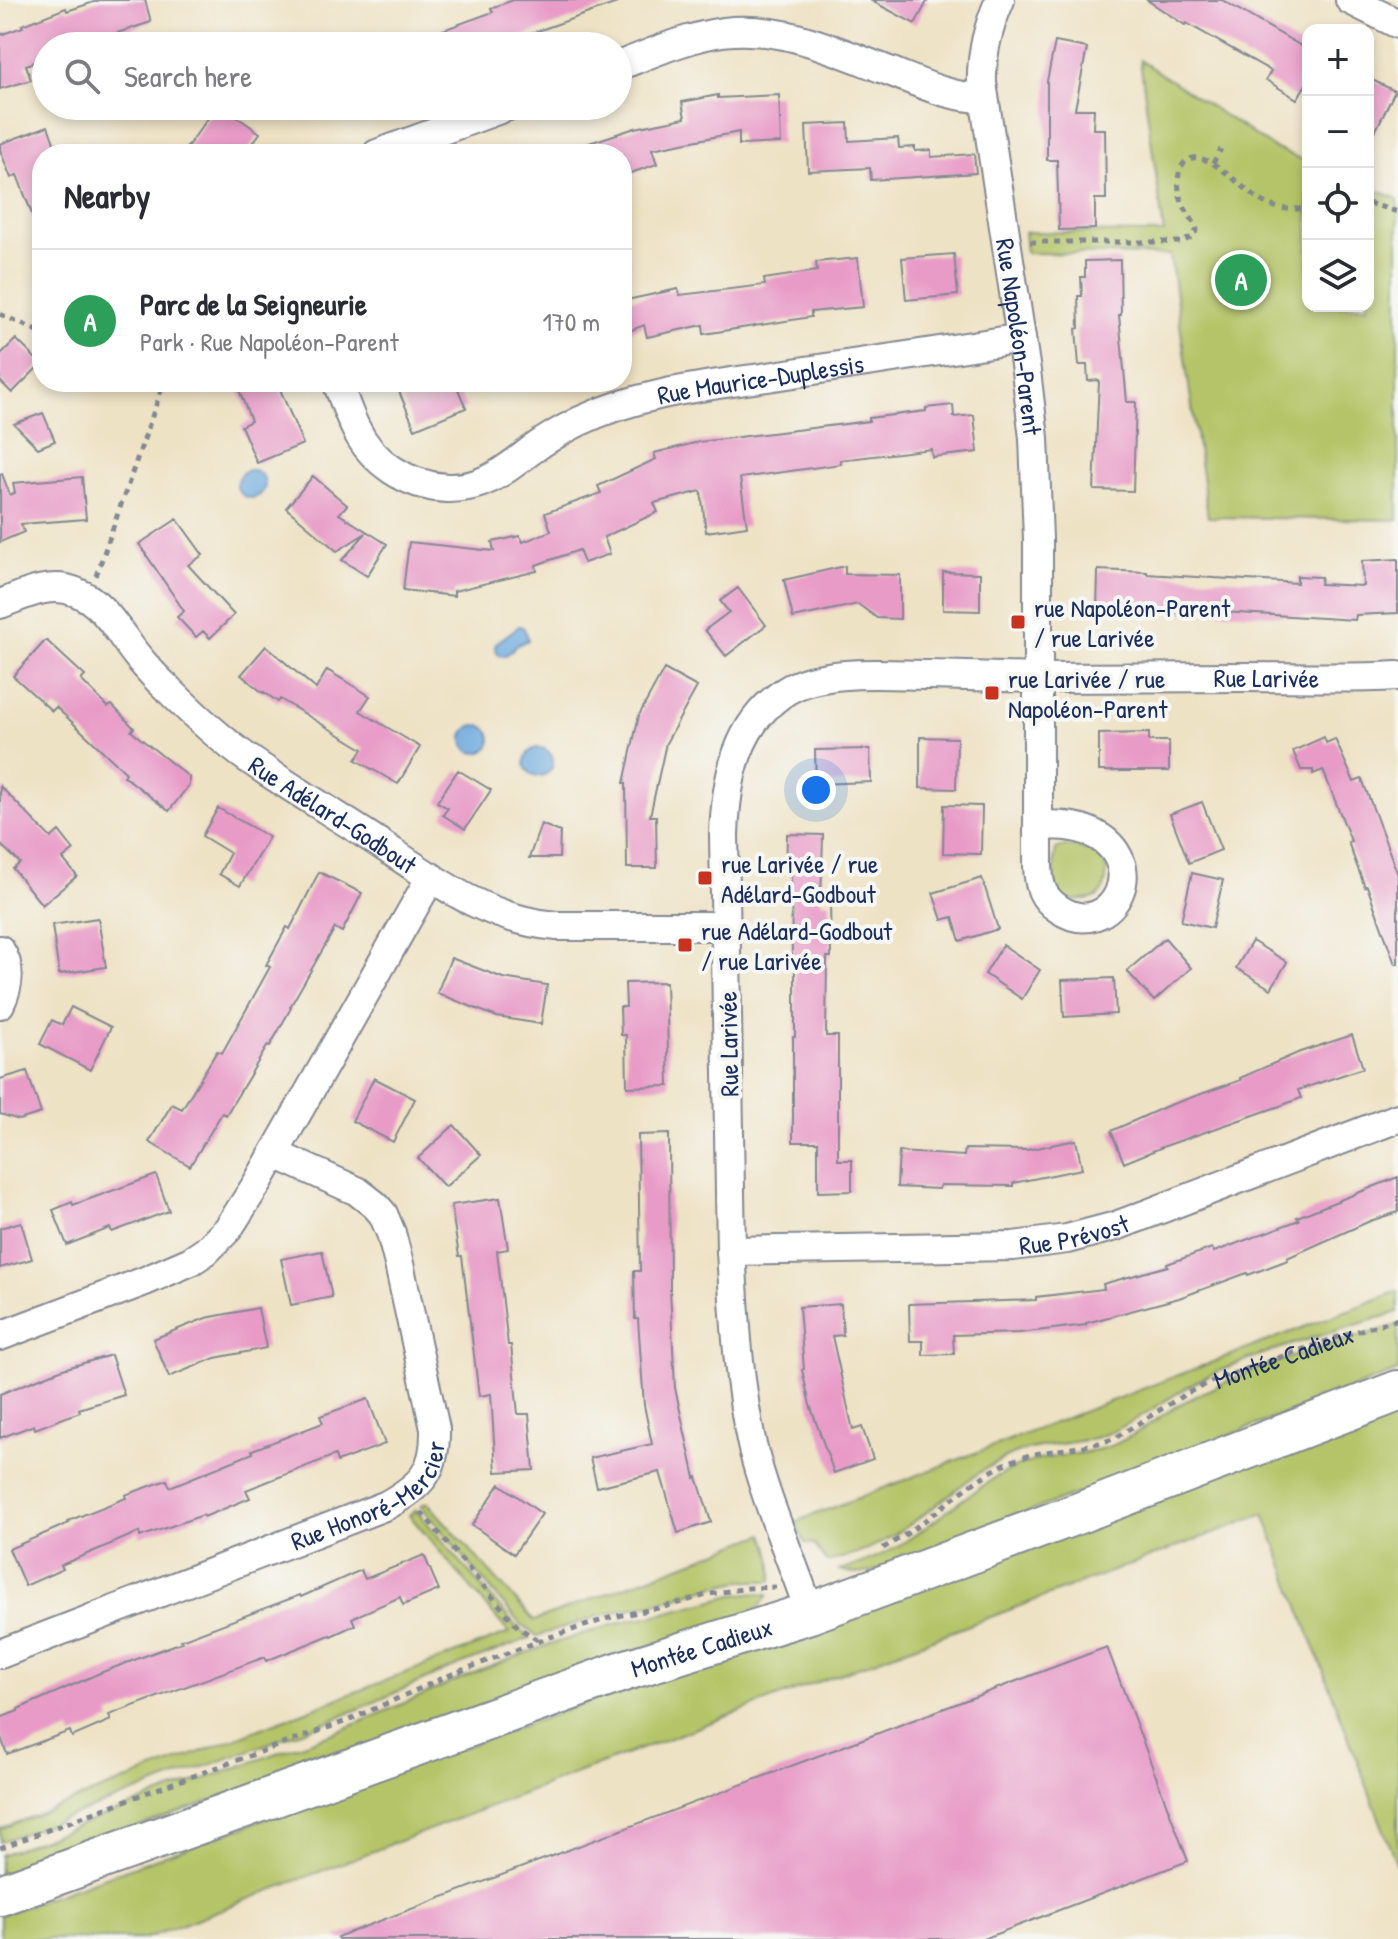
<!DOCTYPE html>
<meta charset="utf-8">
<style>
body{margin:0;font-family:"Patrick Hand",sans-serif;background:#f7f7f7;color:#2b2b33}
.controls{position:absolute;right:24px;top:24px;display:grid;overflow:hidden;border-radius:16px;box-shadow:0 4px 12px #0003}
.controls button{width:72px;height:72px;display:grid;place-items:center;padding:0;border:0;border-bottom:2px solid #e1e1e2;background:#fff;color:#2b2b33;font:40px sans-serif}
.you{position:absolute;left:816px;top:790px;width:28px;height:28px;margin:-20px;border:6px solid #fff;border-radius:50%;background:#1a73e8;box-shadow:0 0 0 12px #1a73e833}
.badge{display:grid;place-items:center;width:52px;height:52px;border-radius:50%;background:#2563eb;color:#fff;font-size:26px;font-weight:700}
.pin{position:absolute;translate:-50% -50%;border:4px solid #fff;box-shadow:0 2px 8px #0006}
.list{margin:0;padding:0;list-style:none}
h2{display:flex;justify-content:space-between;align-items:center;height:104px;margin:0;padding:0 32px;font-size:34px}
h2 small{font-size:26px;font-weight:400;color:#7c7c81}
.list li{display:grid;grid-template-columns:52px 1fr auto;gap:24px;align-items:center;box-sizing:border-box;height:144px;padding:0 32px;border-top:2px solid #e1e1e2}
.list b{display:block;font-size:30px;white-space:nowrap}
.list p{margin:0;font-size:26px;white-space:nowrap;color:#7c7c81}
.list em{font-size:26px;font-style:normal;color:#7c7c81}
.icon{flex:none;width:44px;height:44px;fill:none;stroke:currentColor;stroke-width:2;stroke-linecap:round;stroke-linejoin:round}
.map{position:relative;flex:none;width:1398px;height:1939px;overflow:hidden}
.search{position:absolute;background:#fff;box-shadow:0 4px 12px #0003;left:32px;top:32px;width:600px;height:88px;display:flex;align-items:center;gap:20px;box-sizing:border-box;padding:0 28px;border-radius:44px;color:#7c7c81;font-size:30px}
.panel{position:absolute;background:#fff;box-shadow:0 4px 12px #0003;left:32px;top:144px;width:600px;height:248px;border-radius:32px}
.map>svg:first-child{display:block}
.green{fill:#b5c467;stroke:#687a62;stroke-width:2}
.water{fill:#6ba8dd;stroke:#436c9e;stroke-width:2}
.building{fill:#e89bc7}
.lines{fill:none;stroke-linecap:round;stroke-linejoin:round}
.street-casing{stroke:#848891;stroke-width:32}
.secondary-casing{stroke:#848891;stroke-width:44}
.path{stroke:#848891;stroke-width:5;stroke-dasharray:6 6;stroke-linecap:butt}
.street{stroke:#fff;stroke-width:28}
.secondary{stroke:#fff;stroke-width:40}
.poi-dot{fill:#c8321e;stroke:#f6f6f2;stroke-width:3}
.labels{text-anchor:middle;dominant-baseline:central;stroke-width:8;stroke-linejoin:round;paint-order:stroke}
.street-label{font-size:26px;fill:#1b2f5e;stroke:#f6f6f2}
.poi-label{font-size:26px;fill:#1b2f5e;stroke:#f6f6f2;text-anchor:start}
</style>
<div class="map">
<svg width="1398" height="1939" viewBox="0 0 1398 1939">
<rect width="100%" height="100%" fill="#f6f6f2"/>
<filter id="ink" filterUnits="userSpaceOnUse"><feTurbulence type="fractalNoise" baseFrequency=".0125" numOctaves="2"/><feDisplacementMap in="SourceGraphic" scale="16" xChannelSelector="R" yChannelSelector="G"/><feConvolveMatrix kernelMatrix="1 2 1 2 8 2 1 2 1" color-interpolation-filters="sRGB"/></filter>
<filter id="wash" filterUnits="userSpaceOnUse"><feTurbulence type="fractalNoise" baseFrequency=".006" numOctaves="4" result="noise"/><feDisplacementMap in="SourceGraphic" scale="32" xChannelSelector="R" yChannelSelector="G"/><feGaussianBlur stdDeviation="1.8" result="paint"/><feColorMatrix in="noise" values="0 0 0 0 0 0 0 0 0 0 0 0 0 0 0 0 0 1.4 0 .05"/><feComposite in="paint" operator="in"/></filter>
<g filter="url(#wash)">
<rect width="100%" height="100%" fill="#eee2c4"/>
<!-- green -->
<path class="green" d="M1140,60L1274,148L1308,162V306H1368V187L1398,199V520L1208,517L1170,255L1026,253L1024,232L1164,233Z
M1064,846C1083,847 1110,852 1106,878C1106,883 1103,892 1099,895C1095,899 1086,900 1081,900C1076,901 1068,900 1063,897C1053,889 1053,861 1056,849Z
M1398,1291V1312C1335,1332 1269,1348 1208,1376C1173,1392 1144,1419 1109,1433C1075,1447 1038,1441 1003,1459C963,1479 932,1512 894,1535C874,1548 850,1556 827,1562L814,1544L805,1543L795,1522Z
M1398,1325V1371L871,1572L856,1574L840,1570C861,1564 882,1556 901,1544C940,1520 971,1488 1012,1469C1044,1453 1080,1458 1113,1445C1136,1436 1154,1420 1175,1407C1189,1399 1204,1392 1219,1385C1275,1359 1338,1343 1398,1325Z
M1398,1409V1868L1264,1514L590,1768L144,1939H0V1915Z
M427,1502L534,1621L764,1534C771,1552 773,1562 772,1581H740L707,1588L664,1601L606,1614L537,1636L521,1625L421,1506Z
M416,1510L517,1628L530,1638L447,1670L340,1717L0,1842V1829L509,1633L409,1515Z
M750,1593L768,1595L760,1606L754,1610L0,1875V1855L157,1796L342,1730L474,1673L542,1647L625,1621L657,1615L733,1595Z"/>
<!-- water -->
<path class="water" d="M237 484a14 14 0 1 1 28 0a14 14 0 1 1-28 0Z
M519,626L523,627L528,637V640L515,646L512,651L504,656L499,655L495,648L496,643Z
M463 739a14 14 0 1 1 28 0a14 14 0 1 1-28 0Z
M525 762a14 14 0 1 1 28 0a14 14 0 1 1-28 0Z"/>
<g id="blocks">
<!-- building -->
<path class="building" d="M100,0H145L151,22L77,46H46V58L26,65L31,80L0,89V35L23,27L22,25L66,8L67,11Z
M513,0H617V3L495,46H407V43L493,12L491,8Z
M870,0H928L915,24Z
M1147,0H1222L1308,50V81L1297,99L1266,80L1271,71L1186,23L1185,25Z
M1055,42L1087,48L1075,109H1094L1093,129H1105L1106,199H1095V229L1059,230L1057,160H1047V81Z
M1368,78L1395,91L1368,146Z
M718,95V98L779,95L781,143L739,145V132L652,149L657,164L622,176V154H569L568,150L635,128L685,118L682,102Z
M217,106H221L260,133L245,154H182Z
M848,123L849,141L898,138L899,148L915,147V151L931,150V157L974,154L976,173L871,180L870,168L808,171L806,125Z
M48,126L58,154H42V235H40L17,175L11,178L0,150V144Z
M954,254L958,295L906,300L902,258Z
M858,258L863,307L811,312V317L704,334L703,325L647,337L644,325L622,334V301L678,289L680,295L765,285L764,279L817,271L816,262Z
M1120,260L1121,315H1119L1127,402H1136L1133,491L1094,490L1099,380L1088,381L1087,365H1079L1076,329L1079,328L1078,296H1082L1081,277H1085V261Z
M16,339L41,364L12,393L0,381V355Z
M236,382H277L303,444L257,463L241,426L251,421Z
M395,382H455L466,408L415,429Z
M953,405L954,417L974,415L978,452L932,457L931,449L840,460L841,464L740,478L747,526L706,532L701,491L654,503L658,512L604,537L610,554L584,563L579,550L536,565L537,571L454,591V596L403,590L409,542L494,551L492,542L520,536L523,542L551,531L545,513L601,493L598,486L656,459L654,453L699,442L869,421V418L926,411V408Z
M43,413L55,441L38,448L14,424Z
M0,474H2L10,495L15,493L13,483L82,477L86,519L21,524L24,532L0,542Z
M313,476L347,505L339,514L387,544L367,576L342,560L366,533L337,551L286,508Z
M177,519L203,555L188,565L234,615L210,638L203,631L196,637L177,617L184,611L139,544Z
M1398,559V613L1356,615L1355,620L1205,611V614L1146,610V612L1097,611L1098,570L1147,572V574L1297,583V576L1321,577L1320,584L1363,586L1362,561Z
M845,566V574L900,575V619L877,618L858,604L793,618L784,580Z
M943,572L980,573V611L943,610Z
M738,588L766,625L726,656L705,630L729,612L720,601Z
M46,640L85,676L81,680L108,707L112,705L134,728L131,731L189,777V785L169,811L124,776L126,773L56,707L52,711L13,676Z
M266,646L316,689L327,670L370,696L360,711L420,747L398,784L356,760L363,749L280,699L278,702L264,692L263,693L241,675Z
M664,669L697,687L666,743L650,816H656L657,868H627L626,783H624L639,715Z
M1149,733V741H1169V771H1099V734Z
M920,737L957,738L956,789L920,788Z
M1324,737L1326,743L1335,739L1354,782L1362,779L1398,875V964H1395L1367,886L1365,887L1348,842L1351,841L1323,770L1313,774V770H1301L1293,751Z
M870,749L871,782L816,784L815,750Z
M458,770L491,790L465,829L443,815L448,808L437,802Z
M0,786L51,838L59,831L74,850L63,859L77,876L42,905L13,869L20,863L0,844Z
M1202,802L1221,850L1189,863L1170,814Z
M944,805L982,806L981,854L943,853Z
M218,808L269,837L240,886L219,874L230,853L202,836Z
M541,824L560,832L559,858H529Z
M787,834L823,835L821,902H830L831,957H827L826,1036H838V1160H852V1191L818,1192V1142H793V1037H795V958H792L791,874H786Z
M319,872L362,893L342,932L335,928L290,1007L291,1008L270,1046L268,1045L226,1115L222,1113L190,1166L149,1142L172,1104L182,1109L217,1051L222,1053L270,967L266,965L287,927L290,929Z
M1192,873L1223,880L1212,928L1181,921Z
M982,878L998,929L960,941L953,917L942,920L933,893Z
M98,918L106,967L59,974L52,925Z
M1165,938L1191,968L1154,1001L1127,971Z
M1252,941L1287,962L1271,989L1236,968Z
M1003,945L1040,970L1022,999L985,974Z
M451,958L503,978L547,985L541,1024L497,1017L437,993Z
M1114,978L1116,1014L1064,1017L1062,980Z
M666,982L669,1086L627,1087L626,1035H621L620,1007H626L625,983Z
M71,1007L111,1027L90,1070L40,1044L52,1020L62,1025Z
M1352,1035L1363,1068L1298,1090L1301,1098L1280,1106L1165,1146L1124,1163L1111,1131L1167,1106L1241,1080L1240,1078L1300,1052Z
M27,1071L41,1113L19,1120L0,1114V1079Z
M374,1078L415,1099L393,1142L352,1121Z
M454,1125L481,1155L445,1187L418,1158Z
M669,1134L670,1289L675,1388L695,1478L697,1477L711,1522L678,1533L660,1472L597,1487L590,1458L652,1444L644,1405L638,1319H635L634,1271H640L638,1135Z
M1076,1140L1082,1169L1013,1183V1186L940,1185L939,1189L897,1187L899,1152L964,1156L965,1149L1027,1150Z
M156,1175L169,1211L112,1232L110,1228L67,1245L53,1210L72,1202L73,1205Z
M1398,1177V1212L1370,1221L1287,1258L1288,1260L1248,1275L1247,1273L1179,1298L1086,1323V1325L1019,1333L953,1335L954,1354L923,1355V1341H910L909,1304L1036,1300V1297L1104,1289L1103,1284L1168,1266L1167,1264L1212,1248L1214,1252L1299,1220L1297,1217Z
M500,1198L508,1249L497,1251L508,1345H511L518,1414H529L534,1470L496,1472L491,1394L479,1396L462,1256H459L451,1205Z
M21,1222L32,1259L0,1268V1228Z
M322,1251L332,1297L291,1305L281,1259Z
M841,1304L843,1335L832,1336L853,1430L862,1427L873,1459L834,1473L810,1405L802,1370L804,1369L799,1307Z
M258,1308L266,1348L215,1358L169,1377L153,1339L206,1318Z
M111,1355L124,1395L79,1409L80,1412L35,1429L34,1425L0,1438V1394L63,1369Z
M368,1399L385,1444L337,1462L335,1455L246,1490L250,1498L204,1517L203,1515L140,1537L139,1532L61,1565L63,1569L25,1586L9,1549L69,1523L68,1521L126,1498L125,1495L167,1480L170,1487L253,1453L252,1450L323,1423L320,1416Z
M500,1484L542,1514L514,1554L472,1525Z
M424,1555L439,1590L403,1605L400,1597L352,1618L355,1625L331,1636L330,1635L266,1661L265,1657L109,1715L111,1720L72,1737L70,1731L7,1754L0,1735V1718L18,1711V1709L100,1673L182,1642L181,1640L300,1595L301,1597L361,1570L365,1579Z
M1107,1647L1188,1861L983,1939H338L337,1937Z"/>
</g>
</g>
<g filter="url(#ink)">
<use href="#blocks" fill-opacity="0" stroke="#848891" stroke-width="2"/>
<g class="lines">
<defs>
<g id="street">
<path id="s2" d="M1000,0C988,27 981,53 982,83L1026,371L1034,438L1038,539V867C1039,886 1042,898 1059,909C1112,945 1159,855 1082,829C1068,825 1053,825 1039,825"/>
<path d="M1350,0L1398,24"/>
<path d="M618,66C652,53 687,37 723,32C780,25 832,49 884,69C916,81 948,98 984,98"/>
<path d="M377,154L508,106"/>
<path id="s3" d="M337,382C343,397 348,413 355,427C372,463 408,486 447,488C484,489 505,470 533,449C548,438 564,429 580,421C642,392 707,386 774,376C856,363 939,352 1021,338"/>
<path id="s4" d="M0,604C24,595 50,581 76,592C105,603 119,634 138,657C147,668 157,679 167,688C193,714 220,739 250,760C286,785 325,808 362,832C425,872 480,920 557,926H726"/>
<path d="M0,950C11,967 9,986 0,1004"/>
<path id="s5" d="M731,1251L1013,1246L1067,1239L1116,1226L1398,1118"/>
<path d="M0,1336L145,1281L191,1261L206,1251L228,1229L258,1182L431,877"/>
<path id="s6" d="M810,1613C791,1557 766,1502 752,1445C738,1382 735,1316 731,1251L724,835C726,780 736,723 786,691C823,668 888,675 930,675C966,676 1003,677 1039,678C1108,678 1177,677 1246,677C1297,677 1347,679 1398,676"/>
<path id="s7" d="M0,1654L387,1505C422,1485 436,1471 435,1429L399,1264L391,1233L383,1214L375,1205L357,1191L275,1154"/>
</g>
<g id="secondary">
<path id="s8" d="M0,1895L623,1671L810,1613L1079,1513L1398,1391"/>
</g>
</defs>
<!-- street casing -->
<use href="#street" class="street-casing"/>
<!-- secondary casing -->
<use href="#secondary" class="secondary-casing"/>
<!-- path -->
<g class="path">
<path d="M1213,163L1221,149"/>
<path d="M1368,203L1398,212"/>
<path d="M1030,242H1182L1192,237L1197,230C1193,218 1183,209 1180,196C1178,185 1176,169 1186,161C1206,145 1246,194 1265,203C1279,210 1293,210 1308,208"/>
<path d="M0,314L42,333"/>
<path d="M96,576L164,382"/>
<path d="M421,1512L518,1627L539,1641"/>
<path id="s1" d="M883,1548C925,1526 958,1489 1001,1466C1037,1447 1078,1452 1115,1438L1187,1393L1215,1380L1344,1335L1398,1319"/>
<path d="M0,1848L151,1791L347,1721L450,1675L550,1637L612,1617L664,1607L710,1594L748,1588L776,1587"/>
</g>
<!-- street -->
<use href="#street" class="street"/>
<!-- secondary -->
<use href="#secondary" class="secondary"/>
</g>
</g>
<!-- markers -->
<g class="poi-dot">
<rect x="1010" y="614" width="16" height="16" rx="4"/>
<rect x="984" y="685" width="16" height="16" rx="4"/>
<rect x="697" y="870" width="16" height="16" rx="4"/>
<rect x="677" y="937" width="16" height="16" rx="4"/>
</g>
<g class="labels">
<!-- street labels -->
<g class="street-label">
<text stroke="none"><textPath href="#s2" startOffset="342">Rue Napoléon-Parent</textPath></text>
<text stroke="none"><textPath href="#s3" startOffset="502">Rue Maurice-Duplessis</textPath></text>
<text stroke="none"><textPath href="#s6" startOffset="1436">Rue Larivée</textPath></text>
<text stroke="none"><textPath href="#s4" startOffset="422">Rue Adélard-Godbout</textPath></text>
<text transform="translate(728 1044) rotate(-91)">Rue Larivée</text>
<text stroke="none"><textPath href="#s5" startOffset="344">Rue Prévost</textPath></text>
<text stroke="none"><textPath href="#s1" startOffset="450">Montée Cadieux</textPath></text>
<text stroke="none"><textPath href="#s7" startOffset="406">Rue Honoré-Mercier</textPath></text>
<text stroke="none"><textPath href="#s8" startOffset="744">Montée Cadieux</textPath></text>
</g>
<!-- poi labels -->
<g class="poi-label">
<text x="1034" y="607">rue Napoléon-Parent<tspan x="1034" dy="30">/ rue Larivée</tspan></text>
<text x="1008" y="678">rue Larivée / rue<tspan x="1008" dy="30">Napoléon-Parent</tspan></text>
<text x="721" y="863">rue Larivée / rue<tspan x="721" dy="30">Adélard-Godbout</tspan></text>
<text x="701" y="930">rue Adélard-Godbout<tspan x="701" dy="30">/ rue Larivée</tspan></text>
</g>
</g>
</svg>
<div class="controls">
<button>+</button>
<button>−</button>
<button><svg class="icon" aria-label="locate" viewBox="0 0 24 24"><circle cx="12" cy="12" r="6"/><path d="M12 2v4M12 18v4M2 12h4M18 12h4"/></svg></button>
<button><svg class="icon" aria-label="layers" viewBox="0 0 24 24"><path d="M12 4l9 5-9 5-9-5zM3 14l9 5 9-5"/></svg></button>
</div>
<div class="you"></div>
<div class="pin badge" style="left:1241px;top:280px;background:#2e9e5b">A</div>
<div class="search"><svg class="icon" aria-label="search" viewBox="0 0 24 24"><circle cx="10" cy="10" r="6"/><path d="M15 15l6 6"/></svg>Search here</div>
<section class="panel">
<h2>Nearby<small></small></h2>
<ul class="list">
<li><span class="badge" style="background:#2e9e5b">A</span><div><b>Parc de la Seigneurie</b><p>Park · Rue Napoléon-Parent</p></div><em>170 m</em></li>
</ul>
</section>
</div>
